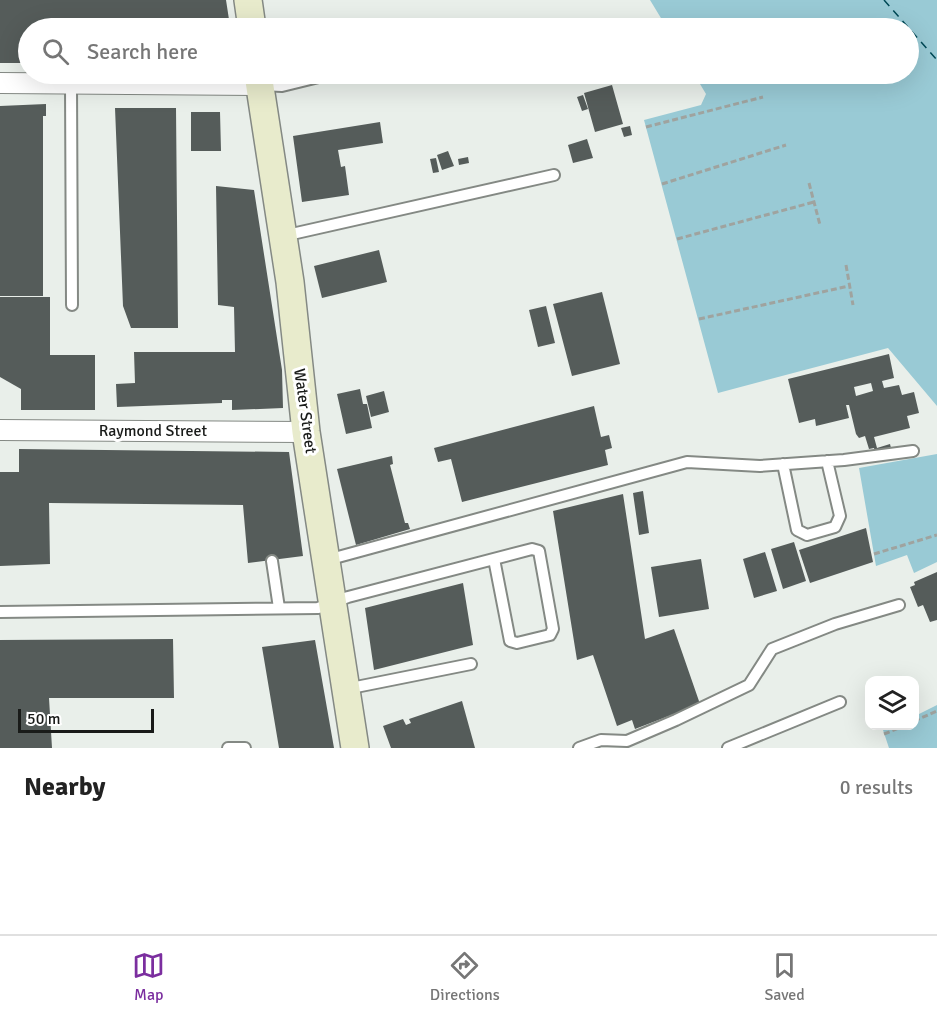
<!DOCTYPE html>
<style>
body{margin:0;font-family:Signika,sans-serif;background:#f6f6f6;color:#222}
.controls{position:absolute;right:18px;bottom:18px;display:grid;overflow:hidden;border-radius:12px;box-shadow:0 6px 24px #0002}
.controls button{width:54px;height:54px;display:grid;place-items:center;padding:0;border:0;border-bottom:2px solid #e0e0e0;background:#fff;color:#222;font:30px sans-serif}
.scale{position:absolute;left:18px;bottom:15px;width:136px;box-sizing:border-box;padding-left:6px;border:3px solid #191b19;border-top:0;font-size:16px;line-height:21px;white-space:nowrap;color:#191b19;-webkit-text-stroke:4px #fff;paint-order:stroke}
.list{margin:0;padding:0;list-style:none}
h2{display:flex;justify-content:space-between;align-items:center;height:78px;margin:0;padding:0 24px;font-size:26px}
h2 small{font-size:20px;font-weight:400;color:#767676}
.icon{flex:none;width:33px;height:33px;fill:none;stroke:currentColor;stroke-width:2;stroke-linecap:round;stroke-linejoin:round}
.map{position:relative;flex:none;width:937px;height:748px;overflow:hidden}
.search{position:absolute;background:#fff;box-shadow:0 6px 24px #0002;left:18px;right:18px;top:18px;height:66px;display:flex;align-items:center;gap:15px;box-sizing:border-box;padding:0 21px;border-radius:33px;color:#767676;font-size:22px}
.sheet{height:186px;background:#fff}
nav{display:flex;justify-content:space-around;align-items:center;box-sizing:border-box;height:84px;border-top:2px solid #e0e0e0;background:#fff;font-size:16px;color:#767676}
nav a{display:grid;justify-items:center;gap:3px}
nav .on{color:#7b2e9f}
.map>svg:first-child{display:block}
.water{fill:#99cad5}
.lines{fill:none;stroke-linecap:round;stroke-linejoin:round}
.ferry{stroke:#004956;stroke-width:1.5;stroke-dasharray:8 6;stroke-linecap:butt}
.building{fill:#555c5a;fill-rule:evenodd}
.lane-casing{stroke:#848984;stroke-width:14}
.street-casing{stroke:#848984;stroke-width:22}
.secondary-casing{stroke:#848984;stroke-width:30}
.path{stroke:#9fa39f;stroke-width:3;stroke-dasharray:6 3;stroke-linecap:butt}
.lane{stroke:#fff;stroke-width:10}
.street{stroke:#fff;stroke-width:20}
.secondary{stroke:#e8ebcc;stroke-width:27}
.labels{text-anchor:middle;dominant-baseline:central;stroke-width:6;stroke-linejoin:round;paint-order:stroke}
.street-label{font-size:16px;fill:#191b19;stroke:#fff}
</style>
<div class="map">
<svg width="937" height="748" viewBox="0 0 937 748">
<rect width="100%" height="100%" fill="#e9efea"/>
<!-- water -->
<path class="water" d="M650,0H937V406L888,348L718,393L644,120L701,105L706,94L694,74H908V28H667Z
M937,454V562L914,573L907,555L876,566L859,468Z
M937,705V748H889L883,730L893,726H914L915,716Z"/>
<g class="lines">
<!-- ferry -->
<path class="ferry" d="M884,0L937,60"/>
</g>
<!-- building -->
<path class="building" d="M0,0H226L230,26L229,28H28V63H0Z
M612,85L623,124L595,132L584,93Z
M583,95L588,109L582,111L577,97Z
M46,104V116H43V296H0V106Z
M115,108H176L178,328H131L123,306Z
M191,112H220L221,151H191Z
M380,122L383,143L338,150L341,167L345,166L349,195L302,202L293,136Z
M630,126L632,135L624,137L621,128Z
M587,139L593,158L573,163L568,145Z
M448,151L454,166L442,170L437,155Z
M468,157L469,163L459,165L458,159Z
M436,158L439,172L433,173L430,159Z
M216,186L254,190L282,370L283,408L232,410V400H222V403L117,407L116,384L135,383L134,352H235L234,307L218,305Z
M379,250L387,282L322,298L314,266Z
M602,292L620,364L572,376L553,304Z
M0,297H50V355H95V410H21V389L0,377Z
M546,306L555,343L538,347L529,310Z
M889,354L894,378L882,381L884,388L899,385L902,395L914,392L919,413L907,416L910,428L874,437L877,448L890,444L891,448L875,452L874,448L869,449L865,436L859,438L856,434L849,405H846L849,418L816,426L815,419L799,423L788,379ZM871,383L873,391L856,396L854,387Z
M360,389L363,404H367L372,428L346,434L337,394Z
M384,391L389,412L371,417L366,396Z
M594,406L601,437L609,435L612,448L605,450L608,465L462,502L451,459L438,462L434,448Z
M19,449L289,452L303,556L248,563L243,505L49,503L50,564L0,566V472H19Z
M392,456L393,464L390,465L405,523H408L410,529L356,545L337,469Z
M643,491L649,533L639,535L633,493Z
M623,494L645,639L674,629L700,704L635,729L632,720L617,726L593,655L577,660L553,511Z
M866,528L873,562L810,583L799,550Z
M794,542L806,581L783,589L771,549Z
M765,552L777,591L754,598L743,559Z
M701,559L709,609L659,617L651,567Z
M937,572V620L930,622L923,605L918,607L910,587L915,585L914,582Z
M463,583L473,645L374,670L365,608Z
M173,639L174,698H49L52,748H0V640Z
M315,640L334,748H279L262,647Z
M462,701L475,748H391L383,726L403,719L406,725L411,723L409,719Z"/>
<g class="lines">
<defs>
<path id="lane" d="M71,84L72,305
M261,85L282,86L331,74
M283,236L554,175
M783,464L797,530L807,535L835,527L840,516L827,461
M327,560L687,462L760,466L844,460L913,451
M272,561L279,608
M0,612L318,608L348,597L532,549L539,551L553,629L550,635L517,643L510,641L494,559
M346,689L471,664
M228,748H245
M579,748L601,740L627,741L676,720L749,685L772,649L835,624L899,605
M728,748L840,702"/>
<path id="street" d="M0,83L260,85
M0,430L306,432"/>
<path id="secondary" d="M248,0L252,28
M258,74L290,282L306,432L355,748"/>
</defs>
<!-- lane casing -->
<use href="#lane" class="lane-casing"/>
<!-- street casing -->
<use href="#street" class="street-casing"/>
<!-- secondary casing -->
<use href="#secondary" class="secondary-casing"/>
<!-- path -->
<path class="path" d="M646,127L763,97
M809,183L820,225
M662,184L786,145
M677,239L814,202
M846,265L853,305
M699,319L849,286
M874,554L937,535
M914,721L937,711
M884,734L904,726"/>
<!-- lane -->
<use href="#lane" class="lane"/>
<!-- street -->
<use href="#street" class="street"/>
<!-- secondary -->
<use href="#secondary" class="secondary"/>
</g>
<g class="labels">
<!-- street labels -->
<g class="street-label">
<text transform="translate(305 411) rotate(82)">Water Street</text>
<text x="153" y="431">Raymond Street</text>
</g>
</g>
</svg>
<div class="controls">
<button><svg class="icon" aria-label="layers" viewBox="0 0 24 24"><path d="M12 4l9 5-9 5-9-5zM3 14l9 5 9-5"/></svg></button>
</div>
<div class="scale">50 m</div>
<div class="search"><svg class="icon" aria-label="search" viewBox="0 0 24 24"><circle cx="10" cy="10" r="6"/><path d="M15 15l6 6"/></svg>Search here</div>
</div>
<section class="sheet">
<h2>Nearby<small>0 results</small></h2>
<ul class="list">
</ul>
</section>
<nav>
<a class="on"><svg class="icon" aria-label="map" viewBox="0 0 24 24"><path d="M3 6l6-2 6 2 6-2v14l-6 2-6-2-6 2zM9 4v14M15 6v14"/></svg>Map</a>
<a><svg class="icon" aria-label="directions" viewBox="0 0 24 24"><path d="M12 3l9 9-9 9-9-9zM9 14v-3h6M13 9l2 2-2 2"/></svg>Directions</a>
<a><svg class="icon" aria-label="saved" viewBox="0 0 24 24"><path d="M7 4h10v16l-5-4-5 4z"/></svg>Saved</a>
</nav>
